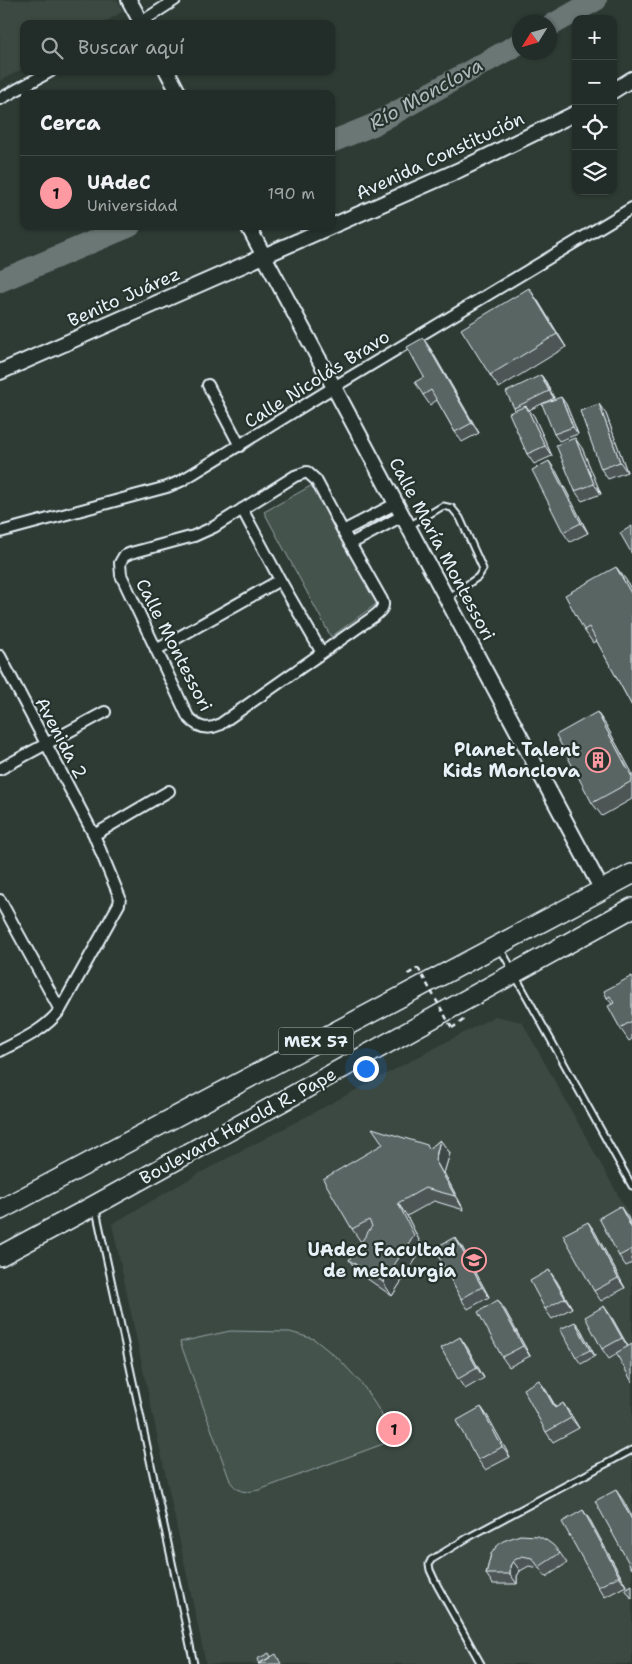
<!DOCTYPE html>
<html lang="es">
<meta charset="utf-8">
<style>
body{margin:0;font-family:"Shantell Sans",sans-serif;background:#2a3430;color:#f1f3f6}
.controls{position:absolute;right:15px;top:15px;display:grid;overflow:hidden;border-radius:10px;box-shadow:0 1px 4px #0004}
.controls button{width:45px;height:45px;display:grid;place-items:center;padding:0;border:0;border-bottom:1px solid #3f4845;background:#222c28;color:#f1f3f6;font:25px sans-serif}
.compass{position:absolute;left:512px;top:15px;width:45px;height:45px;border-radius:50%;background:#222c28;box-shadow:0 1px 4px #0004;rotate:233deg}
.you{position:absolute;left:365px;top:1068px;width:18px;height:18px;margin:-12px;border:4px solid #fff;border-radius:50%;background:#1a73e8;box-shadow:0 0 0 8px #1a73e833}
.badge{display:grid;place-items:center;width:32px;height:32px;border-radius:50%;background:#ff9aa2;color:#111;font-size:16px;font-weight:700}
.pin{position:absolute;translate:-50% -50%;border:2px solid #fff;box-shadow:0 1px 5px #0006}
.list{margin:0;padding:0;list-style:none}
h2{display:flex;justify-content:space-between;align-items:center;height:65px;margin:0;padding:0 20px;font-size:21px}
h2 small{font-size:16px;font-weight:400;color:#a2a7a8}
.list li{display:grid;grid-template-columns:32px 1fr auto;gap:15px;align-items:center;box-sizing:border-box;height:75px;padding:0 20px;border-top:1px solid #3f4845}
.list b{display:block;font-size:19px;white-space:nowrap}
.list p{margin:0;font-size:16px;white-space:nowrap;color:#a2a7a8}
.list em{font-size:16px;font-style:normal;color:#a2a7a8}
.icon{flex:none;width:28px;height:28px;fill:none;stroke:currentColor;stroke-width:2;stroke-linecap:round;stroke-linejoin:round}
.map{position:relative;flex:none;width:632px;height:1664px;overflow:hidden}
.search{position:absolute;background:#222c28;box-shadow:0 1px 4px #0004;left:20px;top:20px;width:315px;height:55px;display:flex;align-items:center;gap:12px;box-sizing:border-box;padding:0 18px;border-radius:10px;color:#a2a7a8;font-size:19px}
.panel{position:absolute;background:#222c28;box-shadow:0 1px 4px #0004;left:20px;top:90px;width:315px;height:140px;border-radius:10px}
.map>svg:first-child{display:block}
.built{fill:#3b4843}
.green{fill:#45524e;stroke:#96a2a3}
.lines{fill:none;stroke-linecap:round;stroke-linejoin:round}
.river{stroke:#6b7775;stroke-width:22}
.lane-casing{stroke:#e8f1f8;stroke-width:9}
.street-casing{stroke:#e8f1f8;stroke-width:14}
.secondary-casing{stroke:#e8f1f8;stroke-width:18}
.highway-casing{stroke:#e8f1f8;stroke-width:22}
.path{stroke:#e8f1f8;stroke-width:2.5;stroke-dasharray:5 4;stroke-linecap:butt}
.lane{stroke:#26332d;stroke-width:5}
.street{stroke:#26332d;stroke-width:10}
.secondary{stroke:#26332d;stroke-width:14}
.highway{stroke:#26332d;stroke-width:19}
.path-bridge{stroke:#e8f1f8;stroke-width:2.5;stroke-dasharray:5 4;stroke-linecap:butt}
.wall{fill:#4d5755;stroke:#e8f1f8}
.shaded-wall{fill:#3e4745;stroke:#e8f1f8}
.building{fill:#596563;stroke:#e8f1f8}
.labels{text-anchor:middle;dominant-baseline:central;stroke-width:4.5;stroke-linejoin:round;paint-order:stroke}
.shield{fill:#26332d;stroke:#aeb8bb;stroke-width:1}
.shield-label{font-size:16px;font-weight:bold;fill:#e8f1f8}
.street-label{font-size:18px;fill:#e8f1f8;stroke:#26332d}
.poi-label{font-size:18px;font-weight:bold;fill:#e8f1f8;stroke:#26332d;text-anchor:end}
.water-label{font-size:19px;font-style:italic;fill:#b0babd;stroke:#26332d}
</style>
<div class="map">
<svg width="632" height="1664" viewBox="0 0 632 1664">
<rect width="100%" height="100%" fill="#2e3b35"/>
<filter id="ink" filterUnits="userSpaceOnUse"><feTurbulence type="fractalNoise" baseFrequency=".02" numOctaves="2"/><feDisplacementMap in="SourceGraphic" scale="10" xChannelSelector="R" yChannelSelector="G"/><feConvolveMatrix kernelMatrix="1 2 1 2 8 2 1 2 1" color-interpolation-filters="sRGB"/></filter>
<g filter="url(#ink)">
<!-- built -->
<path class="built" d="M0,0H117L123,11L102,24H24V68L0,81Z
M495,1016L522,1022L632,1220V1664H206L112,1224L198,1174Z"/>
<!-- green -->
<path class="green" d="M316,483L379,602L331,637L264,512Z
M230,1331L290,1332L314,1339L340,1360L362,1384L381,1413L391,1441L259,1490C245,1493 238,1493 230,1481L180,1342Z"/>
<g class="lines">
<!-- river -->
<path class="river" d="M550,26L596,0
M331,142L373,125L520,43
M0,281L130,226"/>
<defs>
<path id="lane" d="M409,526L443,506L452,508L460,518L483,569L478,577L448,598
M500,948L512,969
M516,977L632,1186
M96,1210L194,1664
M481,1664L437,1585L430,1570L429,1564L431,1560L469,1537L632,1450"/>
<path id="street" d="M138,24L175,0
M0,99L51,71
M208,385L240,446
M307,472L316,480L343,531L382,600C386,608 378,613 373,617L219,725C206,731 197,727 188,717L121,575L120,563L124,556L131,553L194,536L214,527L295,476Z
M242,509L280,580L322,653
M343,531L395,504
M0,532L167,487L181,481L334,387L632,208
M350,544L402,516
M156,650L280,580
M0,656L94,835L120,898L119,904L60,1010C45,1030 21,1040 0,1051
M0,769L105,712
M94,835L169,791
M0,900L60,1010"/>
<path id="secondary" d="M129,0L142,24
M167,71L179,94
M613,91L632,79
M248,226L602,890
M0,372L457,171L576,113"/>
<path id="highway" d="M0,1210L632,874
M0,1256L95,1205L632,908"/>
</defs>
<!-- lane casing -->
<use href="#lane" class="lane-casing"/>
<!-- street casing -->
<use href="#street" class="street-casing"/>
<!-- secondary casing -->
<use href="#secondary" class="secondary-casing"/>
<!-- highway casing -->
<use href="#highway" class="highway-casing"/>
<!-- path -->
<path class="path" d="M408,974L418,968
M452,1028L465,1019"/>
<!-- lane -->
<use href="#lane" class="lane"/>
<!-- street -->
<use href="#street" class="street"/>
<!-- secondary -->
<use href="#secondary" class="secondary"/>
<!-- highway -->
<use href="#highway" class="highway"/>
<!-- path-bridge -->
<path class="path-bridge" d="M418,968L452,1028"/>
</g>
<!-- wall -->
<path class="wall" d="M538,301L566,347L499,388L490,375Z
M430,348L479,433L462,442L455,432L437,400L430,405L423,395L424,377Z
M541,375L546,382L554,398L529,410L534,416L552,456L534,464L527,454L515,411L514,408Z
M566,404L578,434L559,441L554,434Z
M606,414L627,472L608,479L601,469Z
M582,448L601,494L582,501L575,491Z
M556,471L588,533L570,542L563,532Z
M616,567L626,580L632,591V706L597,641L593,643L584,630Z
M606,725L632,773V799L602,816L592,803Z
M632,976V1039L629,1041L620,1028L612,1004L607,998Z
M440,1140L450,1153L444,1173L464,1210L434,1201L407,1216L423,1248L392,1296L359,1273L349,1260L361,1242L352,1229L429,1149Z
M627,1216L632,1226V1263L626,1266L619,1256Z
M588,1222L595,1232L625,1288L601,1301L594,1291Z
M455,1237L462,1247L489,1297L468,1309L461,1299Z
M556,1280L572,1308L552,1319L545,1309Z
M505,1310L530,1356L509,1367L502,1357Z
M611,1316L628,1347L617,1354L609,1359L602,1349Z
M575,1322L580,1328L595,1356L581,1364L576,1357Z
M467,1347L484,1378L465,1389L458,1379Z
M546,1390L556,1407L570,1413L579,1428L553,1442L546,1432Z
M481,1407L488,1417L510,1457L485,1470L478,1460Z
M590,1520L626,1586L605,1597L598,1587Z
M560,1553L567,1563L546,1577L539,1568L529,1566L520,1571L517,1576V1584H493L486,1574L491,1554Z"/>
<!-- shaded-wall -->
<path class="shaded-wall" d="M529,288L538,301L566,347L557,334Z
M423,338L430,348L479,433L472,423Z
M541,375L546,382L554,398L549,391Z
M561,397L566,404L578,434L573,427Z
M599,404L606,414L627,472L620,462Z
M526,406L534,416L552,456L545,446Z
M575,438L582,448L601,494L594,484Z
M549,461L556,471L588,533L581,523Z
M616,567L626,580L632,591V595Z
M597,712L606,725L632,773V777Z
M440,1140L450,1153L444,1173L464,1210L455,1196L427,1145L436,1158Z
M398,1203L407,1216L423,1248L392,1296L383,1282Z
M620,1206L627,1216L632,1226V1229Z
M588,1222L595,1232L625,1288L618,1278Z
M455,1237L462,1247L489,1297L482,1287Z
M549,1270L556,1280L572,1308L565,1298Z
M498,1300L505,1310L530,1356L523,1346Z
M604,1306L611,1316L629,1348L622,1338Z
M575,1322L580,1328L595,1356L590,1350Z
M460,1337L467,1347L484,1378L477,1368Z
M539,1380L546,1390L562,1418L555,1408Z
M563,1403L570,1413L579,1428L571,1418Z
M481,1407L488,1417L510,1457L502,1447Z
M616,1490L623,1500L632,1517V1520Z
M583,1510L590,1520L626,1586L619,1576Z
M513,1561L520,1571L517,1576V1584L510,1574V1566Z"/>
<!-- building -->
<path class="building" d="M529,288L557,334L490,375L461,329Z
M423,338L472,423L455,432L431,390L423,395L415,382L424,377L407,347Z
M541,375L549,391L514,408L506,392Z
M561,397L573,427L554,434L542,404Z
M599,404L620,462L601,469L580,411Z
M526,406L545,446L527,454L509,413Z
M575,438L594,484L575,491L556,445Z
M549,461L581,523L563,532L532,470Z
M632,526V554L620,533Z
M616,567L632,595V706L589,627L584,630L565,595Z
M597,712L632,777V781L592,803L556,735Z
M632,976V1021L620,1028L608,1006L614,1003L610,996L607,998L604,991Z
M372,1128L427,1145L429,1149L440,1140L435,1160L455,1196L425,1188L398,1203L414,1235L383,1282L349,1260L372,1226L369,1220L352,1229L323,1179L383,1144Z
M620,1206L632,1229V1249L619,1256L599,1218Z
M588,1222L618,1278L594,1291L563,1235Z
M455,1237L482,1287L461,1299L434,1248Z
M549,1270L565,1298L545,1309L530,1281Z
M498,1300L523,1346L502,1357L478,1312Z
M604,1306L622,1338L602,1349L585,1317Z
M575,1322L590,1350L576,1357L560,1329Z
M460,1337L477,1368L458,1379L441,1348Z
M632,1344V1382L616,1353Z
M539,1380L555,1408L563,1403L571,1418L546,1432L523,1389Z
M481,1407L502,1447L478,1460L456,1421Z
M616,1490L632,1520V1569L595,1501Z
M583,1510L619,1576L598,1587L562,1522Z
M520,1535L538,1536L546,1540L553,1545L560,1553L539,1567L532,1558L522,1556L513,1561L510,1566V1574H486L491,1554L496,1547L503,1541Z
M632,1585V1599L625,1589Z
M269,1653L271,1657L259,1664L257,1659Z
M276,1654L281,1664H258Z"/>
</g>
<!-- icons -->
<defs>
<symbol id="building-ring" viewBox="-11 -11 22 22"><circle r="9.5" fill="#26332d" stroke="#ff9aa2" stroke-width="1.5"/><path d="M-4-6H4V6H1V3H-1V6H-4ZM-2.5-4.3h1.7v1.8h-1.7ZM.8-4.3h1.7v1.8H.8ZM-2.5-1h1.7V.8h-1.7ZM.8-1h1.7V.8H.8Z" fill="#ff9aa2"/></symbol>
<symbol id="university-ring" viewBox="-11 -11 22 22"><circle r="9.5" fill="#26332d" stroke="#ff9aa2" stroke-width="1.5"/><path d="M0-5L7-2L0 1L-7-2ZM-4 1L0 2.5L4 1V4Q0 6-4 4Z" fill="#ff9aa2"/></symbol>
</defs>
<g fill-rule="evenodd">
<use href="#building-ring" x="584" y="746" width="28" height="28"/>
<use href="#university-ring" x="460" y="1246" width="28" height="28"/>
</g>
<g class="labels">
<!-- shield labels -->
<rect class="shield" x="278.5" y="1027.5" width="75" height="27" rx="4"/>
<g class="shield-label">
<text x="316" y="1041">MEX 57</text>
</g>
<!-- street labels -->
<g class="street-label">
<text transform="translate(440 156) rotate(-25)">Avenida Constitución</text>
<text transform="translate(124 297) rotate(-24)">Benito Juárez</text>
<text transform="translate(317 379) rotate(-32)">Calle Nicolás Bravo</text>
<text transform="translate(442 549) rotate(62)">Calle María Montessori</text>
<text transform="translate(174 645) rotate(63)">Calle Montessori</text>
<text transform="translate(61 738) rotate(62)">Avenida 2</text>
<text transform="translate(238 1126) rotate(-29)">Boulevard Harold R. Pape</text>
</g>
<!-- poi labels -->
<g class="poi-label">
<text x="580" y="750">Planet Talent<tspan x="580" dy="21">Kids Monclova</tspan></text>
<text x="456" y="1250">UAdeC Facultad<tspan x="456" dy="21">de metalurgia</tspan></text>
</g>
<!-- water labels -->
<g class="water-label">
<text transform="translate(426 94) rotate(-29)">Río Monclova</text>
</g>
</g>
</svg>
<div class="controls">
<button>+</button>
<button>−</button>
<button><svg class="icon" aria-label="locate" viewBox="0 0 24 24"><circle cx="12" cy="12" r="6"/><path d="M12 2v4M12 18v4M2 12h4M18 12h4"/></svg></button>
<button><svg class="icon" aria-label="layers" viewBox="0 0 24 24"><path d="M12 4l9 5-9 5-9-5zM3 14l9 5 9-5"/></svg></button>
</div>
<svg class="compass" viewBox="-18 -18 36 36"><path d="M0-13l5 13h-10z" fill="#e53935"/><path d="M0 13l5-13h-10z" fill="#a2a7a8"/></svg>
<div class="you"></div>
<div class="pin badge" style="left:394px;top:1429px">1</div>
<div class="search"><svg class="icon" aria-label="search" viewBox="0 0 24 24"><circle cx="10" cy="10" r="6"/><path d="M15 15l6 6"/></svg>Buscar aquí</div>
<section class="panel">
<h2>Cerca<small></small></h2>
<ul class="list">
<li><span class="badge">1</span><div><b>UAdeC</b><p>Universidad</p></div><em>190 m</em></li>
</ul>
</section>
</div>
